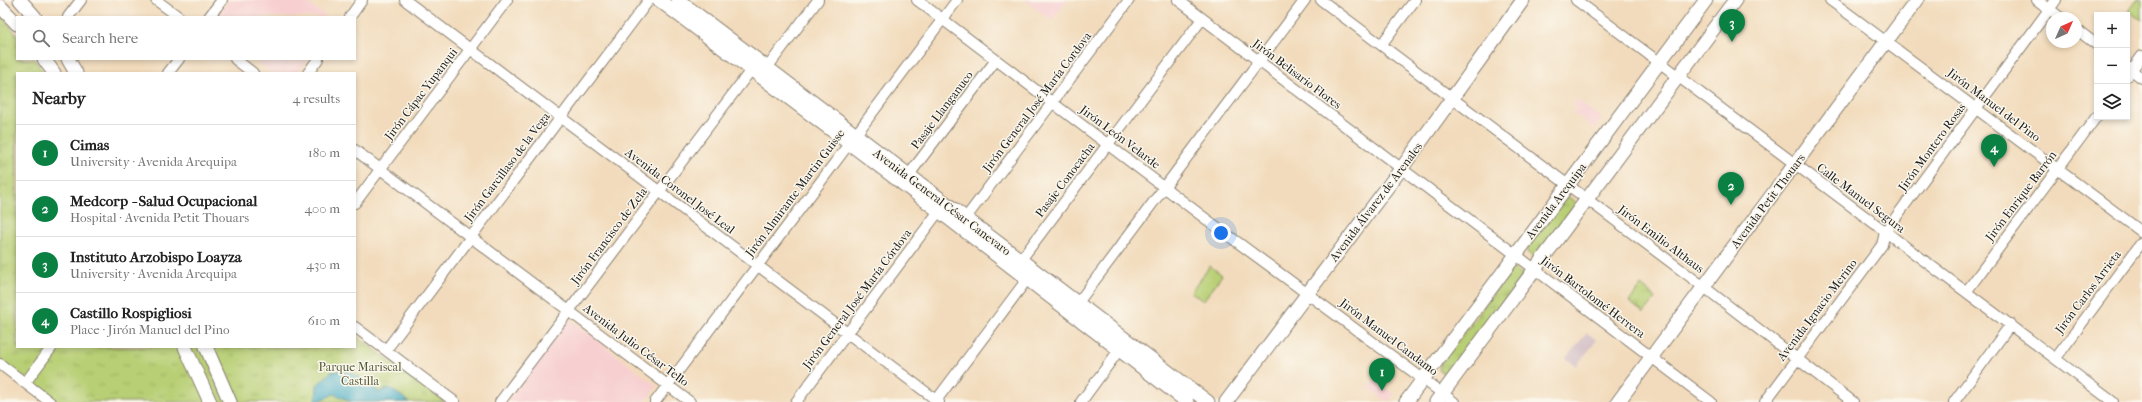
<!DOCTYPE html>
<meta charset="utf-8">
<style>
body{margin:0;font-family:"IM FELL French Canon",serif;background:#f2f2f2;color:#222}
.controls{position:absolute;right:12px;top:12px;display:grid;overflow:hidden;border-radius:0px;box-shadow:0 2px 6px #0003}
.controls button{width:36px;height:36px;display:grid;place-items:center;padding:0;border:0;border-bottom:1px solid #e0e0e0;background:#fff;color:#222;font:20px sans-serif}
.compass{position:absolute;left:2046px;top:12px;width:36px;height:36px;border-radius:50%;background:#fff;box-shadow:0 2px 6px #0003;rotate:45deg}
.you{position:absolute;left:1221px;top:233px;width:14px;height:14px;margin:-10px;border:3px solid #fff;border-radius:50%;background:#1a73e8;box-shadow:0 0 0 6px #1a73e833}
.badge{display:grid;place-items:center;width:26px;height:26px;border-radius:50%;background:#0b8043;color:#fff;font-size:13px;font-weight:700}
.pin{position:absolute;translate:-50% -33px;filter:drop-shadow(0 1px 2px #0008)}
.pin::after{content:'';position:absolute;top:21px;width:14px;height:12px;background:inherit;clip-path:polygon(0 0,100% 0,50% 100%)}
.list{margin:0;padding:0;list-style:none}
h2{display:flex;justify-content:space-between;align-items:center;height:52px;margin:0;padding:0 16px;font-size:17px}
h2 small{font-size:13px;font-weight:400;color:#767676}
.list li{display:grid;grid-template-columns:26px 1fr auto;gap:12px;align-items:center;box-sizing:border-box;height:56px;padding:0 16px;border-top:1px solid #e0e0e0}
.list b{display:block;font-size:15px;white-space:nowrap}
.list p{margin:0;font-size:13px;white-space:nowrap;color:#767676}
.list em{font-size:13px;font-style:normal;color:#767676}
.icon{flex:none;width:22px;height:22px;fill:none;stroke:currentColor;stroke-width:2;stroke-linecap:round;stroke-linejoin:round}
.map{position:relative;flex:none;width:2142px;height:402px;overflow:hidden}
.search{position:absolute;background:#fff;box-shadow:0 2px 6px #0003;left:16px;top:16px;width:340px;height:44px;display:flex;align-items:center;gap:10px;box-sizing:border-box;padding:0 14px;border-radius:0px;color:#767676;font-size:15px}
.panel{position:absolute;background:#fff;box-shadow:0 2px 6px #0003;left:16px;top:72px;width:340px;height:276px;border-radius:0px}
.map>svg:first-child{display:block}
.built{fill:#f7cfd0}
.industrial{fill:#d2bdc5}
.grass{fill:url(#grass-tufts);stroke:#6a7648}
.garden{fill:#b8cf74;stroke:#6a7648}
.water{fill:#45abc4;stroke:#306470}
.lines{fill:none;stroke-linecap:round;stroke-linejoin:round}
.minor-casing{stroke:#877c6c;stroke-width:12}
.major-casing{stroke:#877c6c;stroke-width:15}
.minor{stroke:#fff;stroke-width:10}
.major{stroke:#fff;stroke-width:13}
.labels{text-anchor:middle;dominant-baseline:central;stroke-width:3;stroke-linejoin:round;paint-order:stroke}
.street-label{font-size:12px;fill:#1c1c1c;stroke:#fbf7ec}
.park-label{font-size:12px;fill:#535b3b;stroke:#fbf7ec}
</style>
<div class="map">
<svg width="2142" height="402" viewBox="0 0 2142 402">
<defs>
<pattern id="grass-tufts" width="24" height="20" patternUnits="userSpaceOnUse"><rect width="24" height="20" fill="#b8cf74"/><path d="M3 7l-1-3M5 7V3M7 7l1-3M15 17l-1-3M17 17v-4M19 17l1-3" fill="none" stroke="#9eb164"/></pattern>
</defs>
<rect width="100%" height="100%" fill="#fbf7ec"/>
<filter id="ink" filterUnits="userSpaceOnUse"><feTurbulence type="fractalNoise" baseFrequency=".025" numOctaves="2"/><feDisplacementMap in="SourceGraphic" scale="8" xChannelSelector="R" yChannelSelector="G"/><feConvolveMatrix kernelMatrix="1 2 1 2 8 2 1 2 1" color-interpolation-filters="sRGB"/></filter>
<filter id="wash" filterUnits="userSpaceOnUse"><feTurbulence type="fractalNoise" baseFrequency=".012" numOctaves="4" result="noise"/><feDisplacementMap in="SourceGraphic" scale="16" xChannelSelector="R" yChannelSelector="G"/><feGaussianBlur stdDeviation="0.9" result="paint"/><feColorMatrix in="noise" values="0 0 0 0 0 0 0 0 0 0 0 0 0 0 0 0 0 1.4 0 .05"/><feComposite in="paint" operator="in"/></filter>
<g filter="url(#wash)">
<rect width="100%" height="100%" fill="#f2dbbc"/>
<!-- built -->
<path class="built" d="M229,0H304L327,17H216Z
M1025,0H1068L1052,21Z
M253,59H308L298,73H272Z
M1577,100L1602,118L1595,129L1573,113L1577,108L1573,106Z
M569,319L657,386L645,402H507Z
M1375,380L1394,394L1388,402L1369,388Z"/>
<!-- industrial -->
<path class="industrial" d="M1587,333L1597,340L1576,366L1566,358Z"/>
<!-- grass -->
<path class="grass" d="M0,14L17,35V59H34L44,73H17V347H355V335L445,402H55L0,361Z
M1569,197L1576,203L1537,255L1533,257L1527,252L1528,248L1565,199Z
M1513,268L1523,275L1453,369L1445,375L1439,370L1440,365Z
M1641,286L1656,298L1644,313L1629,302Z"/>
<!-- garden -->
<path class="garden" d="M2137,0H2142V20L2129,11Z
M1210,266L1222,275L1203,301L1191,292Z"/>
<!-- water -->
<path class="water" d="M341,370C356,372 367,383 379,392L390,388L409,402H352L334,394L316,402L317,385L331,372Z"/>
</g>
<g filter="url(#ink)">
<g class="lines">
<defs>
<path id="minor" d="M156,0L179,17
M405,0L939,402
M917,0L1206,219L1454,402
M1178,0L1711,402
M1321,0L1704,287L1853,402
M1576,0L2113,402
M1830,0L2142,232
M2037,0L2061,18
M68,17L81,0
M209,17L222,0
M350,17L362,0
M2076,29L2097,45
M1381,45L1415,0
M235,59L253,73
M2127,67L2142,78
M168,73L179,59
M308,73L318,59
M2127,76L2142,56
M355,150L690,402
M908,176L996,60
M355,203L507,0
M965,219L1129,0
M1020,261L1202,19
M1966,292L2097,116
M1077,304L1305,0
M355,327L455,402
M386,350L649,0
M2056,358L2142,242
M0,364L50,402
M25,383L52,347
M500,402L751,70L767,68L818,0
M655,402L957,0
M796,402L939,211
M935,402L1031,274
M1081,402L1119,350
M1765,402L1882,245L1885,232L2056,0
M1954,402L2011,324"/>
<path id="major" d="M20,0L35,17
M659,0L939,211L1187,402
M678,0L1208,402
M0,6L17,24
M44,59L54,73
M68,59L76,73
M185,347L210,402
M206,347L230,402
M1226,402L1401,169L1523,0
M1406,402L1706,0
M1436,402L1735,0
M1618,402L1917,0"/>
</defs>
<!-- minor casing -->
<use href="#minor" class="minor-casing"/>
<!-- major casing -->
<use href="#major" class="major-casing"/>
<!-- minor -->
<use href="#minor" class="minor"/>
<!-- major -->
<use href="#major" class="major"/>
</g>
</g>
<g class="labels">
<!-- street labels -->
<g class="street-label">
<text transform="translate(1297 74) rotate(37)">Jirón Belisario Flores</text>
<text transform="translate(421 94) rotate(-53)">Jirón Cápac Yupanqui</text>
<text transform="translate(1037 102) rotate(-53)">Jirón General José María Cordova</text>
<text transform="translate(1994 105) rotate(37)">Jirón Manuel del Pino</text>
<text transform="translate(942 110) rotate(-53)">Pasaje Llanganuco</text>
<text transform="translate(1120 137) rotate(37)">Jirón León Velarde</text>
<text transform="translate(1932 147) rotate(-54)">Jirón Montero Rosas</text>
<text transform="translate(507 167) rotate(-53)">Jirón Garcillaso de la Vega</text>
<text transform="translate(1065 180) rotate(-53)">Pasaje Conocacha</text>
<text transform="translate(680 191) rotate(37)">Avenida Coronel José Leal</text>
<text transform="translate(795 193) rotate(-53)">Jirón Almirante Martin Guisse</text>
<text transform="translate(2021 196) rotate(-53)">Jirón Enrique Barrón</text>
<text transform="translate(1861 198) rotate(37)">Calle Manuel Segura</text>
<text transform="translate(1556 201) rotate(-53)">Avenida Arequipa</text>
<text transform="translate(1768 201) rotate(-53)">Avenida Petit Thouars</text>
<text transform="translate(942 202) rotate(37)">Avenida General César Canevaro</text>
<text transform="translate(1376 202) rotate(-53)">Avenida Álvarez de Arenales</text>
<text transform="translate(609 236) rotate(-53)">Jirón Francisco de Zela</text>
<text transform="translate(1661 239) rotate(37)">Jirón Emilio Althaus</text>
<text transform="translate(2088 292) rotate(-53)">Jirón Carlos Arrieta</text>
<text transform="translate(1593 297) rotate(37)">Jirón Bartolomé Herrera</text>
<text transform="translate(857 299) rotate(-53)">Jirón General José María Córdova</text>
<text transform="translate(1817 310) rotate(-53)">Avenida Ignacio Merino</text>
<text transform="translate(1389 337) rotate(37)">Jirón Manuel Candamo</text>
<text transform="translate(636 345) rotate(37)">Avenida Julio César Tello</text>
</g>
<!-- park labels -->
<g class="park-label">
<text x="360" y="367">Parque Mariscal<tspan x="360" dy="14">Castilla</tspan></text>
</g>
</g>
</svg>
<div class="controls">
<button>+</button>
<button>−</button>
<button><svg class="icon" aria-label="layers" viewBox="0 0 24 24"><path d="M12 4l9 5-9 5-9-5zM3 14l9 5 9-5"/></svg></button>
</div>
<svg class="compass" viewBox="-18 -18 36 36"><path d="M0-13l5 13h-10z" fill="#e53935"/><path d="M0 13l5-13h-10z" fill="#767676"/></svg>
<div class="you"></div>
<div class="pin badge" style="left:1382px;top:391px">1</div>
<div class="pin badge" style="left:1731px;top:205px">2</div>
<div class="pin badge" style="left:1732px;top:42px">3</div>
<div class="pin badge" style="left:1994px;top:167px">4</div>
<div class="search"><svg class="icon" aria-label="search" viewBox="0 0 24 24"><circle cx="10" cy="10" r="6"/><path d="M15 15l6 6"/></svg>Search here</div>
<section class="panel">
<h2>Nearby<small>4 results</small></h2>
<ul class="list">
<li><span class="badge">1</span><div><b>Cimas</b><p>University · Avenida Arequipa</p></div><em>180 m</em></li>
<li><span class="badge">2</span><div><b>Medcorp - Salud Ocupacional</b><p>Hospital · Avenida Petit Thouars</p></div><em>400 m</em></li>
<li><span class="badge">3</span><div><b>Instituto Arzobispo Loayza</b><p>University · Avenida Arequipa</p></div><em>430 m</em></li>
<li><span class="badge">4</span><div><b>Castillo Rospigliosi</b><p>Place · Jirón Manuel del Pino</p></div><em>610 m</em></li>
</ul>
</section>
</div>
